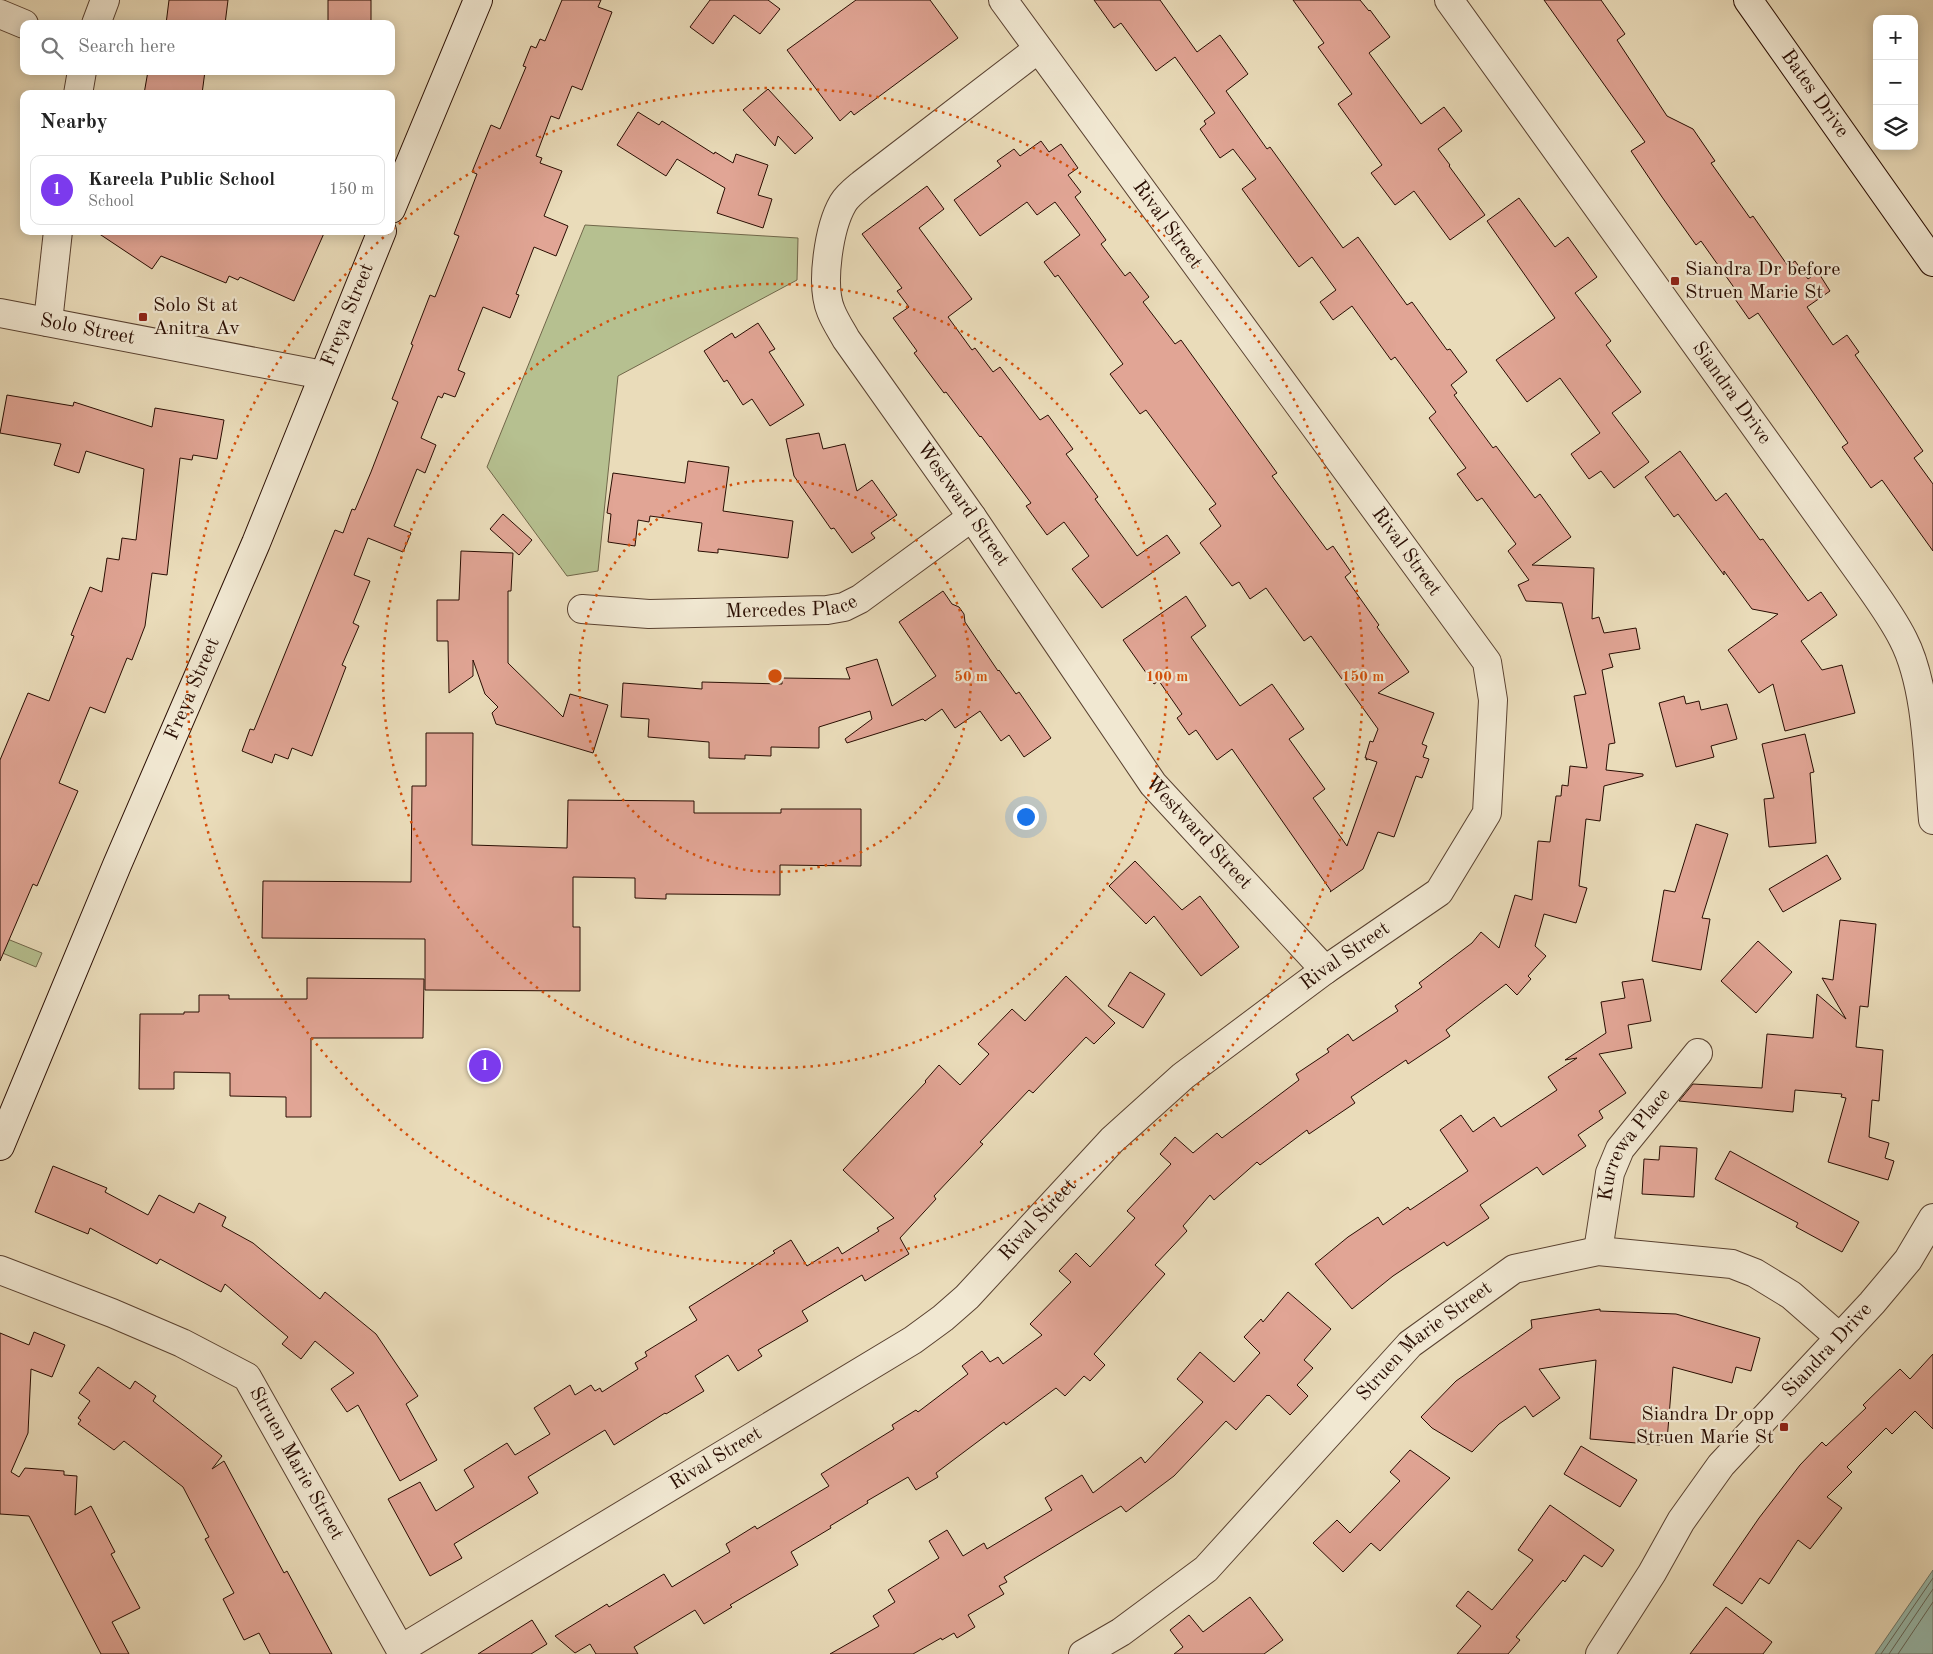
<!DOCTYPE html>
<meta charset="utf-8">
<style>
body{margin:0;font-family:"Old Standard TT",serif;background:#f2f2f2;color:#222}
.controls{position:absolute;right:15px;top:15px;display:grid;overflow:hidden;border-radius:10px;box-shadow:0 2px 12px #0003}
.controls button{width:45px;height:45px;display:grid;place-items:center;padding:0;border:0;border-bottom:1px solid #e0e0e0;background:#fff;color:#222;font:25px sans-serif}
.you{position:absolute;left:1025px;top:816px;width:18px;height:18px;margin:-12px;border:4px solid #fff;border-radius:50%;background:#1a73e8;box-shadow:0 0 0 8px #1a73e833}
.badge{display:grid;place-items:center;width:32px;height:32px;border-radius:50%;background:#7c3aed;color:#fff;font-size:16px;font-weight:700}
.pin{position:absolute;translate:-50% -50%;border:2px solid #fff;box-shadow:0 1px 5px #0006}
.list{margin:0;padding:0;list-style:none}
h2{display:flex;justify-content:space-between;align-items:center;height:65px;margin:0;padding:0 20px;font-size:21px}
h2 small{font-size:16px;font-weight:400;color:#767676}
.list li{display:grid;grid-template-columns:32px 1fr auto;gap:15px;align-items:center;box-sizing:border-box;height:70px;margin:0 10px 10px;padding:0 10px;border:1px solid #e0e0e0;border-radius:10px}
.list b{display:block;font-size:19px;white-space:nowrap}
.list p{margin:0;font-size:16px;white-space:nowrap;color:#767676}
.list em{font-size:16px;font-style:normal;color:#767676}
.icon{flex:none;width:28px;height:28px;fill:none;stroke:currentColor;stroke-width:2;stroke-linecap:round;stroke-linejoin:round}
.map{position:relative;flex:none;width:1933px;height:1654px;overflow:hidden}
.search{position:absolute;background:#fff;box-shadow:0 2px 12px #0003;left:20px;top:20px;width:375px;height:55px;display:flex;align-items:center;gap:12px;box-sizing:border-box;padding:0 18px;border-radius:10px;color:#767676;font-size:19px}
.panel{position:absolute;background:#fff;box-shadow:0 2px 12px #0003;left:20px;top:90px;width:375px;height:145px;border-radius:10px}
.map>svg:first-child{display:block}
.green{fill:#b6c090;stroke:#706649}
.water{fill:#98bcaf;stroke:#6c766a}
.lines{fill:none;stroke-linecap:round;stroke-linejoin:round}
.shore{stroke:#606458;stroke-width:1}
.building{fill:#e1a595;stroke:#290d02}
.street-casing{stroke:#594130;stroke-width:30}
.secondary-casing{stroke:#290d02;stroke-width:30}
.street{stroke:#f1e8d2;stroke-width:28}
.secondary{stroke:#f1e8d2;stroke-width:28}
.ring{fill:none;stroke:#d5510b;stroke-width:2.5;stroke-dasharray:2.5 5}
.poi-dot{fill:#8f2418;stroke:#f1e8d2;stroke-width:2}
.labels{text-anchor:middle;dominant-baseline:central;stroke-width:4.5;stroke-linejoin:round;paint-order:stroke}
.street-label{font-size:20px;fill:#290d02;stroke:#f1e8d2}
.poi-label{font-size:20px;fill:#290d02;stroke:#f1e8d2;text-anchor:start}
.centre{fill:#d5510b;stroke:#f1e8d2;stroke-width:2.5}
.ring-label{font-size:15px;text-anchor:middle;font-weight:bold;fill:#d5510b;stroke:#f1e8d2;stroke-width:4.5;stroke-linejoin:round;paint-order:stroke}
</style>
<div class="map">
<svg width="1933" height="1654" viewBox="0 0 1933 1654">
<rect width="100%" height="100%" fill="#eadcba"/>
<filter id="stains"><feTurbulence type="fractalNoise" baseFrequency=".004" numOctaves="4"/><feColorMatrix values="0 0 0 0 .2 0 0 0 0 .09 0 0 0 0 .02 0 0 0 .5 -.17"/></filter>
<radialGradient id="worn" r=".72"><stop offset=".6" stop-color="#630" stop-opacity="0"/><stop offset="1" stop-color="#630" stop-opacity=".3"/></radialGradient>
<!-- green -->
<path class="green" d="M585,225L798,238L797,280L618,376L598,571L567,576L487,467Z
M0,936L42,953L36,967L0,952Z"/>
<!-- water -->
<path class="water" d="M1933,1570V1654H1875Z"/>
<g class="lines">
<!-- shore -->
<path class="shore" d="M1881,1654L1933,1578
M1889,1654L1933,1589
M1898,1654L1933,1602"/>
</g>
<!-- building -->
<path class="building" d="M169,0H228L225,24H166Z
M328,0H371V24H328Z
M562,0H601L598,7L612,12L582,90L572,86L559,119L551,116L536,156L542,158L540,163L562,171L544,216L568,226L556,256L534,247L516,294L519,295L510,318L483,307L458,370L465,373L455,397L444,393L442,398L438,396L421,438L436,445L425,473L417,469L394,526L411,533L403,552L368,538L354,575L370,581L353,623L359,626L342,665L346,667L312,756L292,748L288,759L275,754L272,763L242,751L250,729L254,730L335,530L343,533L352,509L355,510L371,472L398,402L392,399L413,345L411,344L430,295L435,297L459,236L454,234L477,174L472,172L491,125L500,129L526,67L523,66L531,46L536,48L540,39L545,41Z
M710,0H768L780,9L760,34L734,15L713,44L690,27Z
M856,0H930L958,38L854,115L851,111L840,121L787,50Z
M1094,0H1160L1197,52L1220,35L1248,74L1226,91L1267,149L1270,147L1343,248L1358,237L1407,305L1412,302L1447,350L1450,349L1467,372L1451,385L1457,393L1454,395L1493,448L1496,446L1535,498L1540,494L1571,537L1532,565L1594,568L1592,619L1599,617L1604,633L1636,628L1640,649L1609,654L1613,667L1602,670L1615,743L1609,744L1606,770L1643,774V776L1604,786L1600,821L1586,819L1579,886L1587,888L1576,923L1544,914L1535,946L1546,956L1528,976L1531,979L1517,995L1506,984L1446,1030L1450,1036L1408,1064L1406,1060L1351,1097L1355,1103L1309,1134L1307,1130L1260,1165L1257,1162L1214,1200L1210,1195L1183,1226L1187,1231L1155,1265L1165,1274L1094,1354L1105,1365L1090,1381L1084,1376L1065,1396L1056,1388L1006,1425L1004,1422L936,1473L938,1477L916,1490L908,1477L867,1501L868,1503L830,1526L831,1528L791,1552L798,1565L730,1605L732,1607L704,1624L695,1610L634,1647L638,1654H596L590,1644L575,1653L555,1636L607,1604L609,1607L664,1574L672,1587L730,1552L726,1544L755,1526L757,1529L829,1486L821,1474L894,1429L892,1425L916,1410L918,1412L968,1374L962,1366L982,1351L990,1362L998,1357L1003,1364L1042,1335L1030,1324L1071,1282L1059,1271L1076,1253L1090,1267L1135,1218L1127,1211L1171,1164L1160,1154L1175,1137L1193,1153L1217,1133L1222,1138L1299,1080L1296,1074L1329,1052L1327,1049L1348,1034L1353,1041L1398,1011L1395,1006L1422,987L1419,983L1472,943L1481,932L1499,948L1515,895L1532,900L1538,841L1550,842L1556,796H1561L1562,785L1568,786L1570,766L1587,768L1574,696L1586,694L1562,603L1526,601L1518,585L1529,580L1508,551L1516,544L1482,498L1477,501L1457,474L1466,468L1429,418L1436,412L1395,357L1391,360L1352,306L1333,320L1320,302L1336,290L1312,257L1299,267L1242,189L1256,179L1233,149L1220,158L1200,129L1206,124L1204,121L1215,113L1175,57L1156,71L1121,23L1114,28Z
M1293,0H1360L1369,11L1370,10L1390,37L1369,53L1421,124L1444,107L1462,131L1438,149L1450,165L1449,166L1485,215L1450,240L1414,191L1395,205L1371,173L1382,165L1338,104L1352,94L1318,47L1324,43Z
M1544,0H1601L1625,34L1617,40L1667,116L1693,129L1715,161L1711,163L1750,218L1753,216L1788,266L1795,261L1808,279L1818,272L1830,291L1807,307L1833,345L1847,335L1859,352L1855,355L1923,451L1914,458L1933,484V551L1882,480L1871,488L1842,447L1848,443L1758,313L1749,319L1735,299L1740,296L1701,241L1696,245L1662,197L1631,151L1645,142Z
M148,71H205L202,94H144Z
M768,89L813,138L795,154L778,136L775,146L743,110Z
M638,112L659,125L662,121L714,154L715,152L733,163L736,154L768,165L758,195L772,199L763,228L717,213L725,188L677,159L666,176L617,145Z
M1041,141L1049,152L1061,144L1078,168L1068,175L1081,192L1075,197L1106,240L1101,244L1125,276L1130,272L1149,297L1143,302L1175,344L1181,340L1277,473L1272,476L1327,550L1333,546L1351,572L1345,577L1379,625L1377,627L1409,672L1378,693L1434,713L1422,744L1427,746L1423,757L1429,759L1422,778L1416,776L1394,837L1378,832L1363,869L1330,892L1331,891L1232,749L1217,760L1196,730L1189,735L1177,718L1182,714L1159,681L1154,684L1123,640L1186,596L1206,626L1191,637L1240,706L1272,684L1304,729L1289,739L1325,789L1313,798L1347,846L1377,762L1368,759L1366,760L1367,758H1365L1370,741L1373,742L1378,729L1311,636L1304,641L1266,588L1250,599L1239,582L1232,586L1200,543L1221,526L1209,509L1216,504L1146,410L1140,414L1110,374L1123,364L1058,275L1055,277L1044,262L1080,235L1055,202L1037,215L1027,202L980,236L954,200L1001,166L997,161L1014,149L1020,156Z
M927,186L944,209L919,228L972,299L948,317L972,350L975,348L993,372L1000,367L1040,420L1048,415L1073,449L1066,454L1098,497L1095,499L1137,556L1167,535L1180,553L1102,608L1072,569L1089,556L1064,522L1047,535L1026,506L1031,503L981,436L980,437L946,392L944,393L914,353L917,351L893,318L909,307L897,291L902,288L862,234Z
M1519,198L1555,247L1568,237L1597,277L1575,293L1611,341L1606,345L1641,392L1612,413L1649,462L1614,488L1601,471L1589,479L1571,454L1600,433L1560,378L1527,402L1496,360L1555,318L1487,221Z
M95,231H325L294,301L240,277L238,280L229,276L226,283L161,256L152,269Z
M758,323L775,349L769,352L804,405L770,426L752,399L743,405L727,380L724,382L704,351L732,333L735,338Z
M7,395L73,406L74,402L152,427L155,408L224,420L217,459L193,455L192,460L180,458L167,575L152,573L145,626L132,660L127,658L105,713L90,707L59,783L78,791L37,886L33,884L0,961V760L28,693L49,701L74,636L71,635L90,587L102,592L107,558L119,560L122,538L136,540L144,469L86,451L79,473L54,465L61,444L0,433Z
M819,433L823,449L845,444L857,491L872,480L897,515L871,533L875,538L852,553L834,528L831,529L794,476L786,439Z
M1680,451L1716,501L1726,493L1760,540L1763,539L1808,601L1821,592L1837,615L1801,641L1822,670L1842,665L1855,713L1785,731L1773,684L1759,693L1728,650L1778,614L1752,609L1724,571V575L1678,514L1674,517L1645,477Z
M688,461L729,467L723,511L793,521L788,558L718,549V553L698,551L702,523L650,516L649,522L638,520L635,546L608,542L611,514L607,513L613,473L685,483Z
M503,514L532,540L519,555L490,529Z
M461,551L513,553L511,591H508V663L563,717L570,694L608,705L593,753L496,724L492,713L498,707L485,694L473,660V676L449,693L448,641H437V600H459Z
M943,591L952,604L959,607L964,614L965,622L998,671L999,670L1016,694L1019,692L1051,738L1024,757L1009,735L1001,741L980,711L955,728L942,709L925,721L923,719L847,743L845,739L872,719L870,711L819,727V748L771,747V756L745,755V759L709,758V742L648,737L649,719L621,717L623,683L702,689V682L782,684V678L850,679L846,668L877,659L892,706L936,676L899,622Z
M1684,696L1686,704L1699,701L1701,710L1727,704L1737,739L1711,746L1714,757L1676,767L1659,703Z
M426,733H473L472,845L567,848L568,800L694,801V813H781V809H861V866L780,865V895L666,894V899L635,898V878L573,877V927H580V991L425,990V939L262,938L263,881L411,882L412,786H426Z
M1805,734L1814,772L1810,773L1816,843L1769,847L1764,799L1774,798L1762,744Z
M1696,824L1728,834L1702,918L1710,919L1701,970L1652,961L1664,890L1675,892Z
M1827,855L1841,879L1783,912L1769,889Z
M1135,861L1182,910L1200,896L1239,947L1201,976L1154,916L1146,924L1109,886Z
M1840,920L1876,924L1868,1007L1860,1006L1856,1047L1883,1050L1879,1101L1872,1100L1869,1137L1889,1143L1885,1158L1894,1161L1888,1180L1828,1162L1846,1098L1841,1097L1842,1094L1795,1090L1793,1112L1679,1101L1693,1084L1762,1088L1767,1034L1813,1038L1817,994L1846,1019L1822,978L1833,980Z
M1758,941L1792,972L1756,1013L1721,981Z
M1130,972L1165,994L1143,1028L1108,1006Z
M1066,976L1115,1023L1094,1044L1086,1037L1033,1093L1029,1090L980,1142L983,1144L934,1196L936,1199L900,1238L909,1254L865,1281L862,1275L802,1311L808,1321L758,1350L762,1356L738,1371L728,1355L695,1376L704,1391L666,1414L665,1413L614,1445L605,1430L528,1477L538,1493L454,1544L462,1558L430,1576L388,1499L420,1482L436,1511L474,1487L464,1470L507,1443L515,1455L550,1434L534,1408L570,1385L575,1395L591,1385L595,1391L600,1388L602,1392L638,1369L635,1363L647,1356L645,1352L697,1320L689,1307L775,1253L773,1251L791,1240L807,1266L838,1247L842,1254L879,1231L877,1228L894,1218L843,1170L926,1082L925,1081L939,1065L960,1085L989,1054L978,1044L1012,1009L1025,1021Z
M307,978L424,979L423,1038H311V1117H286V1097L230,1096V1073L174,1072V1089H139L140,1014H184V1012H199V995H229V999H307Z
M1643,979L1651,1021L1628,1025L1632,1048L1599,1054L1626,1093L1599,1111L1603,1118L1578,1135L1586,1146L1543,1175L1537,1167L1480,1205L1489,1218L1447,1246L1444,1242L1393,1276L1352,1309L1315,1264L1348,1237L1378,1217L1383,1225L1408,1207L1410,1210L1468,1171L1440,1130L1461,1115L1473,1132L1494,1117L1501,1127L1557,1090L1548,1077L1577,1058L1565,1060L1606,1033L1601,1002L1625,998L1622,982Z
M1660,1146L1697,1148L1694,1197L1642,1194L1644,1159L1659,1160Z
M1730,1151L1859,1222L1842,1252L1796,1227L1798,1223L1715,1179Z
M53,1166L107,1188L105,1192L148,1215L159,1195L194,1213L199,1203L226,1217L222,1226L253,1243L320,1299L325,1292L376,1334L418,1396L406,1404L437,1460L400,1481L358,1405L347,1412L331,1389L354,1373L315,1341L301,1359L282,1344L288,1337L225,1284L221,1292L160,1259L157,1264L90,1228L88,1234L35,1212Z
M1288,1292L1331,1329L1304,1360L1313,1368L1297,1385L1308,1396L1290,1415L1269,1395L1268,1396L1267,1395L1236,1430L1226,1421L1174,1476L1126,1512L1121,1506L1004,1577L1007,1582L999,1586L1004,1594L968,1615L975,1627L957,1638L954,1633L942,1640L941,1638L913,1654H830L879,1626L873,1616L895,1602L888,1590L939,1558L929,1541L947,1530L963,1556L984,1543L987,1549L1052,1510L1045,1498L1082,1475L1093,1493L1141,1457L1145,1463L1203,1402L1177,1379L1200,1352L1234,1382L1260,1353L1244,1337L1261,1319L1263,1322Z
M1600,1309V1311L1676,1314L1760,1338L1751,1371L1736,1367L1732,1383L1673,1367L1667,1441L1661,1440L1660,1445L1590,1439L1596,1360L1539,1369L1560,1398L1533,1417L1525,1406L1499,1424L1472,1452L1432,1428L1421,1417L1456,1381L1532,1328L1531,1320Z
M34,1332L65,1345L52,1377L31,1369L28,1433L11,1472L19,1477L25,1468L64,1471V1475L77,1476L75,1515L91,1506L115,1552L111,1554L140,1608L112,1622L129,1654H101L29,1516L0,1514V1333L29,1345Z
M1933,1354V1429L1915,1411L1892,1434L1886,1428L1847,1467L1852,1472L1827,1497L1842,1508L1810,1549L1798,1540L1769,1584L1760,1578L1742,1604L1713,1585L1759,1518L1800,1465L1822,1442L1826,1446L1866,1408L1863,1405L1900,1369L1910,1379Z
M98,1367L130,1389L135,1381L156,1396L153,1401L222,1456L212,1469L224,1461L284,1573L287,1571L332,1654H270L259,1633L244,1640L223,1599L234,1593L205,1539L209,1537L183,1487L124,1441L114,1450L78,1424L81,1420L78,1418L90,1401L79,1393Z
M1581,1446L1637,1480L1620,1507L1564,1474Z
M1410,1450L1450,1478L1380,1551L1371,1543L1343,1572L1313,1543L1337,1520L1350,1533L1400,1481L1390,1472Z
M1550,1505L1614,1550L1602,1567L1584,1555L1565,1582L1563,1580L1516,1637L1520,1640L1508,1654H1457L1481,1626L1456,1606L1468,1591L1492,1610L1533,1560L1518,1550Z
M1250,1597L1283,1640L1264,1654H1174L1183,1647L1170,1630L1189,1615L1203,1632Z
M1726,1607L1772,1642L1763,1654H1690Z
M532,1620L547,1644L531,1654H478Z"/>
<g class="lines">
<defs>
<g id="street">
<path id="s1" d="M1449,0L1863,577C1877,597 1892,617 1903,639C1928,687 1928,765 1933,820"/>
<path d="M0,14L24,24"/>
<path d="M96,24L105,0"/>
<path id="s2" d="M1038,49L862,184C856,189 847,196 843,203C829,227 820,285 831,311C835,321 841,330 846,339L972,517L1153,784L1325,970"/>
<path d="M78,94L82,71"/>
<path id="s3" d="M0,313L323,375"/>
<path d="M48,322L58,231"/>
<path id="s4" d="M582,609L649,614L827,610L844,607L860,599L972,517"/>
<path id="s5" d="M1598,1251L1610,1173L1620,1149L1698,1053"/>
<path id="s6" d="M0,1270L112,1313L182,1343L247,1377L403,1654"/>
<path id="s7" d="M401,1649L913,1340L943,1318L967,1297L1112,1140L1183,1076L1325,970L1439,892L1487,813L1493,700L1487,662L1003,0"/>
<path id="s8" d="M1083,1654L1121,1632L1206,1569L1410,1344L1514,1269L1598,1251L1732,1264L1755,1273L1791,1295L1839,1337"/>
<path id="s9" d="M1600,1654L1652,1573L1681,1521L1721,1465L1872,1303L1908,1260L1933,1218"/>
</g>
<g id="secondary">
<path id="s10" d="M1748,0L1933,262"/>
<path d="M391,209L478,0"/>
<path id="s11" d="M0,1146L117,865L256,543L382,231"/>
</g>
</defs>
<!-- street casing -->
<use href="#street" class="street-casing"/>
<!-- secondary casing -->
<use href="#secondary" class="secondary-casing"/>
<!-- street -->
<use href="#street" class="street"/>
<!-- secondary -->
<use href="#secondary" class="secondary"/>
</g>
<!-- distance rings -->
<g class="ring">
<circle cx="775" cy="676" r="196"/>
<circle cx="775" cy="676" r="392"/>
<circle cx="775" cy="676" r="588"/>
</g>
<!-- markers -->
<g class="poi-dot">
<rect x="1670" y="276" width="10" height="10" rx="2.5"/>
<rect x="138" y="312" width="10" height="10" rx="2.5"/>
<rect x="1779" y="1422" width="10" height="10" rx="2.5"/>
</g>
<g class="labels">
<!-- street labels -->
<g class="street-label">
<text stroke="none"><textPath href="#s10" startOffset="115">Bates Drive</textPath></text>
<text transform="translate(1167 225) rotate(54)">Rival Street</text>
<text stroke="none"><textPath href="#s11" startOffset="901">Freya Street</textPath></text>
<text stroke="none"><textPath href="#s3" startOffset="89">Solo Street</textPath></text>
<text stroke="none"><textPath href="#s1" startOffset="484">Siandra Drive</textPath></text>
<text stroke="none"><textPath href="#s2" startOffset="594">Westward Street</textPath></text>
<text transform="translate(1406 552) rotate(54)">Rival Street</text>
<text stroke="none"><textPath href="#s4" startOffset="210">Mercedes Place</textPath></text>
<text stroke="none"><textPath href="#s11" startOffset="496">Freya Street</textPath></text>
<text stroke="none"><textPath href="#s2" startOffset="999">Westward Street</textPath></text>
<text stroke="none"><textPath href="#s7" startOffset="1178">Rival Street</textPath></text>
<text stroke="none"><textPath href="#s5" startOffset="115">Kurrewa Place</textPath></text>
<text stroke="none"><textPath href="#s7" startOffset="772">Rival Street</textPath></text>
<text stroke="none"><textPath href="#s8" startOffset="466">Struen Marie Street</textPath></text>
<text stroke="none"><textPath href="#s9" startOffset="381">Siandra Drive</textPath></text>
<text stroke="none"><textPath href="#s7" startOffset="368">Rival Street</textPath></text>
<text stroke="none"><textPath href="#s6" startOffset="369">Struen Marie Street</textPath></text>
</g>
<!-- poi labels -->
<g class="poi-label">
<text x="1685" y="270">Siandra Dr before<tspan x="1685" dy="23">Struen Marie St</tspan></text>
<text x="153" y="306">Solo St at<tspan x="153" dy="23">Anitra Av</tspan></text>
<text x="1774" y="1415" text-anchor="end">Siandra Dr opp<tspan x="1774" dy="23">Struen Marie St</tspan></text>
</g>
</g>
<circle cx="775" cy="676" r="8" class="centre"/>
<g class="ring-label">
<text x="971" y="681">50 m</text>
<text x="1167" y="681">100 m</text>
<text x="1363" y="681">150 m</text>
</g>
<rect width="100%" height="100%" filter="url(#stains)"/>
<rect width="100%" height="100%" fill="url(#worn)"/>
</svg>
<div class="controls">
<button>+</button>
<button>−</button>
<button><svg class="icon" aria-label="layers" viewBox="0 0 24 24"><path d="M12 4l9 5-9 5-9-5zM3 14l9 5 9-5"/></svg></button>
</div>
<div class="you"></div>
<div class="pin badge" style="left:485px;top:1066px">1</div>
<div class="search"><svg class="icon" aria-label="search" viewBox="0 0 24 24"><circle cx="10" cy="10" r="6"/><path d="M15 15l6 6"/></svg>Search here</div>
<section class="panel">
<h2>Nearby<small></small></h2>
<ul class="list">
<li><span class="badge">1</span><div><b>Kareela Public School</b><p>School</p></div><em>150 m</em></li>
</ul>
</section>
</div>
